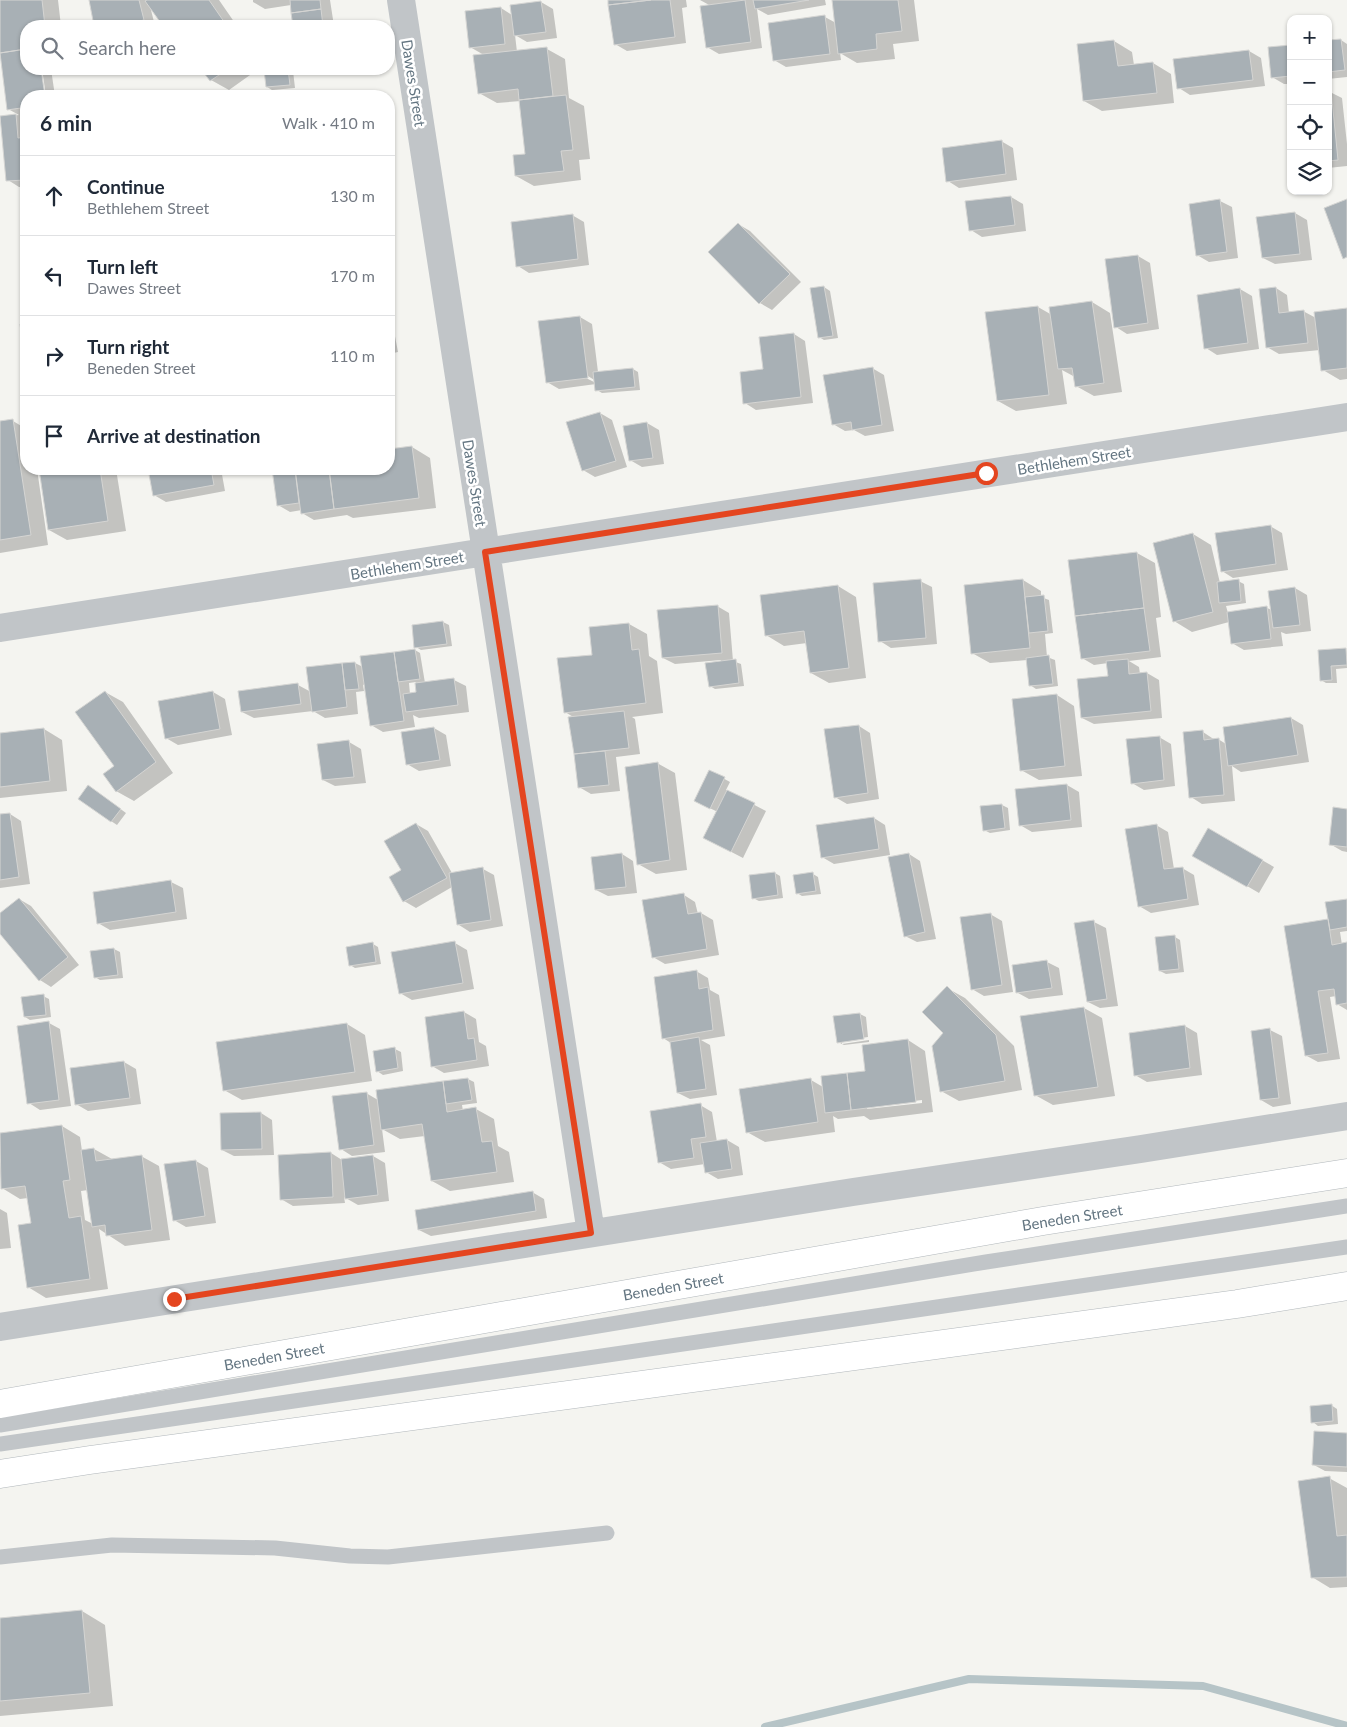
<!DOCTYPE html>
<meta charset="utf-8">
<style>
body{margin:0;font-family:Lato,sans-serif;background:#f6f6f7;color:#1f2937}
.controls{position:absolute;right:15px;top:15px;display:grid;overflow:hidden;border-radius:10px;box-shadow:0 1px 4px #0004}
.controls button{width:45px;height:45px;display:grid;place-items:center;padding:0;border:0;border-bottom:1px solid #e0e1e3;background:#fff;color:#1f2937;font:25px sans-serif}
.stop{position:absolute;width:15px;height:15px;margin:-11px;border:4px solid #e4451f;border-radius:50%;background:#fff}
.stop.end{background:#e4451f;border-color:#fff;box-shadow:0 1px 5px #0008}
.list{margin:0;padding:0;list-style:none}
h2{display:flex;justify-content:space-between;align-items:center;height:65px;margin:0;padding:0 20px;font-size:21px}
h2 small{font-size:16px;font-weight:400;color:#747a83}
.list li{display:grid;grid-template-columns:32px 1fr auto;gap:15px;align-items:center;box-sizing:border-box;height:80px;padding:0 20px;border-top:1px solid #e0e1e3}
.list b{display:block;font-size:19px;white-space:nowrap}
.list p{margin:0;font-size:16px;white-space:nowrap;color:#747a83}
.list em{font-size:16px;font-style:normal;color:#747a83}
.icon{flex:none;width:28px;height:28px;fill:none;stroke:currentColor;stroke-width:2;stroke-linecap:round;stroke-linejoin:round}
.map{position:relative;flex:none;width:1347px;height:1727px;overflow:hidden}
.search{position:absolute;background:#fff;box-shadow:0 1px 4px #0004;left:20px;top:20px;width:375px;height:55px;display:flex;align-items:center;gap:12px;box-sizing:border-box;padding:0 18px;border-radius:20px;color:#747a83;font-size:19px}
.panel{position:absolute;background:#fff;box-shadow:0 1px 4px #0004;left:20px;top:90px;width:375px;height:385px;border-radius:20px}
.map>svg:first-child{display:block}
.shadow{fill:#0003;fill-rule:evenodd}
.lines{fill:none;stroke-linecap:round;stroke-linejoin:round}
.stream{stroke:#b6c4c7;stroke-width:8}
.building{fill:#a8b0b5;stroke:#d5d5d3}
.secondary-casing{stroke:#b1b7bb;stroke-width:29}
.service{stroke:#c1c5c8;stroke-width:15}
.minor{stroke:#c1c5c8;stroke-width:28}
.secondary{stroke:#fff;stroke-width:28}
.route{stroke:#e4451f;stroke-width:6}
.labels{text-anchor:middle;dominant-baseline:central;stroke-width:5;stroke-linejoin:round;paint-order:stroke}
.street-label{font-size:15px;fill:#637581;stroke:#fff}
</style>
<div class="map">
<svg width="1347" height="1727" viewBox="0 0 1347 1727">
<rect width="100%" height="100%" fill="#f4f4f0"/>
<!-- shadow -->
<path class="shadow" d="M0,0H58L61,26H26V69H40L44,96H26V187H19L8,180L1,117L19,115L8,109L0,51Z
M90,0H219L237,26H165L150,6L155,26H96Z
M253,0H330L334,26H294L291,5L265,9L253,2Z
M609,0H686L687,7L682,8L686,43L627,51L615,44Z
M700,0H825L826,5L768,15L757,9L762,48L719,54L707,47L711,6Z
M833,0H914L919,41L893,44L895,59L857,63L840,53L841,60L786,67L774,60L825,17L836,23Z
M541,2L553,9L557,38L527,42L515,35L517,52L547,49L565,59L569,98L584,106L590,159L579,160L581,180L534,186L516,176L527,155L521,101L497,103L479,93L484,55L470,47L501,8L512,15Z
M1341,40L1347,44V77L1328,79V42Z
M1114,41L1132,52L1134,65L1153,63L1171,74L1174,103L1102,111L1084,101Z
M1291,46V84H1284L1272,77Z
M1249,51L1261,58L1265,86L1190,95L1179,88Z
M42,69H51L55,96H46Z
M199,69H256L257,70L229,90L211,80L205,72Z
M288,69L293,71L295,88L272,90L267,87L265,71Z
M1328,91L1342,98L1347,144V166L1328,168Z
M1001,141L1013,148L1017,180L959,188L948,181Z
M1011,197L1023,204L1026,231L982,237L971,230Z
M1220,201L1232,207L1238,258L1209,262L1197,255Z
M1295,213L1307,220L1312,260L1275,264L1263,258Z
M572,215L584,222L589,265L529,273L518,266Z
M738,224L750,231L801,282L772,310L760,303L710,252Z
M1138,256L1150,263L1159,329L1127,334L1116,327Z
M824,287L830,291L838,338L824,340L819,337Z
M1276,288L1287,295L1289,313L1303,311L1316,318L1347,309V379L1340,380L1323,370L1320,350L1279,354L1267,347Z
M1240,289L1252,296L1259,349L1217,355L1206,348Z
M1092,302L1110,313L1122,392L1094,396L1076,386L1075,377L1062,370L1067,404L1016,411L998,401L1038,307L1052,315Z
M389,305L398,352L389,354Z
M580,317L592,324L598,372L633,369L638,372L640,390L602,393L597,390L596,384L559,389L547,382ZM583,373L596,381V383L582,376Z
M794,334L805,341L813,403L756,410L745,403Z
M872,368L884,375L894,431L865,436L854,430L845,431L833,424Z
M600,413L612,420L627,467L595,477L583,470Z
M26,418V469H37L48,545L0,553V423L13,421L23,427L22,419Z
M647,423L659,430L664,464L642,467L630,460Z
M412,447L430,458L436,508L353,518L347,515L314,520L302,513V510L290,512L278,505L273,469H389V450Z
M40,469H116L126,531L67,540L49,530Z
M149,469H221L225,491L166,502L154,495Z
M1270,526L1282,533L1288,570L1233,578L1222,571Z
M1193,534L1211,545L1220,583L1238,581L1244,584L1246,603L1226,606L1228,613L1267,608L1272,610L1295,588L1307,595L1311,631L1286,634L1281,632L1283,646L1244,650L1232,643L1229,622L1192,632L1174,621Z
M1137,553L1155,563L1161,617L1156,618L1161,657L1129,661L1139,667L1140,674L1147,673L1159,680L1162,718L1094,724L1082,718L1109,677L1108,663L1094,665L1082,658Z
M1023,580L1041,591V597L1049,600L1053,633L1045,634L1047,657L1055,660L1058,686L1036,689L1030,685L1027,660L990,663L972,653Z
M920,581L932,587L937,644L891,648L880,641Z
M838,586L856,597L866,678L829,683L811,673L807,643L784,646L766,635Z
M717,606L729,613L733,661L741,664L744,686L715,689L710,686L721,660L675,664L663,658Z
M443,622L449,625L452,646L421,650L416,647Z
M629,624L647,634L649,656L657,661L663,713L632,717L635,719L640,754L616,757L620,791L591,794L579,787L570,718H575L565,712L593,656Z
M415,650L420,653L425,683L454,680L466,686L469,712L419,718L413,715L415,727L383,732L371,725L365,684L363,685L364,691L356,692L358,714L325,718L313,711L254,718L242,712L298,685L311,692L355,663L363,667ZM416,682L418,693L410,694L409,683Z
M1346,650L1347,668L1336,669L1337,683H1326L1321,680L1319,652Z
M105,692L123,702L173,773L134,801L116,791V766Z
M213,692L225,699L232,735L178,745L166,738Z
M1057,695L1074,706L1082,776L1039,780L1021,770Z
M1291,718L1303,725L1309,762L1241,772L1232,766L1235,801L1202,804L1191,797L1203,732L1215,740L1218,739L1226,744Z
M859,726L870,733L879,799L847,804L835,797Z
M434,728L446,735L451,766L419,771L407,764Z
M44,729L62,740L67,791L0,798V734Z
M1159,737L1171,744L1175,786L1144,790L1132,783Z
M349,742L361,749L366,783L335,786L323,780Z
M657,763L675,773L687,870L656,874L638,864Z
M710,771L730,782L726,790L766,811L743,858L716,844L718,812L701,804Z
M1067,785L1079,792L1082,827L1032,832L1020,825Z
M89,786L126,813L117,825L111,821Z
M1002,805L1008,808L1010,830L990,833L984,830Z
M1347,810V852L1342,851L1330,844Z
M10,814L21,821L30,884L0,888V815Z
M874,818L885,825L890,855L834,864L822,857Z
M416,824L428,831L452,873L483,869L494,875L503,926L470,932L459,925L452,887L416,908L404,901L403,871Z
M1156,825L1168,832L1174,869L1182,868L1194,875L1199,905L1151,913L1139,906Z
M1209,830L1274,867L1259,893L1194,855Z
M622,854L633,861L637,893L608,896L596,890Z
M909,854L920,861L936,939L917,942L905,936Z
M775,873L780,876L783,898L759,901L753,898Z
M813,874L818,877L821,894L802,896L797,893Z
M171,882L183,888L187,919L110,930L98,923Z
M684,895L695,902L698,914L701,913L713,920L719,955L665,964L653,957Z
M19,899L31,906L79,965L51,987L40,980L0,932V915Z
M1347,900V931L1340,932L1342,945L1347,944V1010L1337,1004L1336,996L1330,997L1340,1059L1318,1062L1307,1056L1327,920L1330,922Z
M990,914L1002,921L1013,992L984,996L972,989Z
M1094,922L1106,928L1118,1006L1100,1008L1088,1002Z
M1175,937L1180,940L1184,972L1166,974L1160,971Z
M455,943L467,950L474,989L412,1000L400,993Z
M373,944L378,947L381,964L355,968L350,965Z
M114,949L120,952L123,978L100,980L95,977L92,952Z
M1047,962L1059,968L1063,995L1029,999L1018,993Z
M696,971L708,978L710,990L719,995L725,1036L701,1040L710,1045L717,1095L690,1099L678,1093L671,1043L663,1038Z
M947,988L965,998L1014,1046L1022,1090L959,1101L941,1091Z
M43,996L49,999L51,1017L30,1020L25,1017Z
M1084,1008L1102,1018L1115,1096L1053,1105L1035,1095Z
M464,1012L476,1019L479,1042L486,1046L489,1066L444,1073L432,1066Z
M860,1014L866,1017L868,1037L842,1041V1044L869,1040V1042L844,1045L838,1042L835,1017Z
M49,1023L60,1029L71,1106L40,1110L29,1103Z
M347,1024L365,1035L372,1081L242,1100L224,1090Z
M1185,1026L1197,1033L1202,1075L1147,1082L1135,1075Z
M1270,1030L1282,1036L1291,1104L1273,1107L1261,1100Z
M908,1040L925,1051L933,1112L870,1120L864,1116L838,1119L833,1116L835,1132L765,1142L747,1132L811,1080L823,1087L867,1072ZM922,1100V1103L867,1109V1107Z
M395,1049L401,1052L403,1071L383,1075L377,1071Z
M124,1062L136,1069L141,1104L88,1111L76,1104Z
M468,1079L474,1082L477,1103L462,1105L463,1111L476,1109L494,1119L498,1146L509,1152L514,1182L450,1191L432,1181L425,1136L400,1139L382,1129L385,1152L352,1156L341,1149L366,1093L378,1100L377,1091Z
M700,1105L712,1112L717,1142L727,1140L739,1147L743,1175L718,1179L706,1172L705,1164L671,1169L659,1162Z
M261,1113L272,1120L274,1155L234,1156L222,1150Z
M62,1126L80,1137L82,1151L94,1149L112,1159L141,1156L159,1166L170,1240L125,1246L99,1229L108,1289L46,1298L28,1287L33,1224L28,1198L20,1199L2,1188L0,1170V1135ZM88,1190L93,1224L85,1220L81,1191Z
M331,1153L342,1160L373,1156L385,1163L389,1201L358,1205L344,1197L345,1203L293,1206L281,1199Z
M196,1161L208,1168L216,1223L186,1227L174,1220Z
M532,1192L544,1199L547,1218L431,1236L419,1230Z
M0,1209L7,1213L11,1248L0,1249Z
M1331,1405L1337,1409L1338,1424L1318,1426L1313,1422Z
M1347,1434V1472L1325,1471L1314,1465Z
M1329,1478L1347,1488V1587L1330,1588L1312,1577Z
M82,1611L105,1625L113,1706L0,1716V1619Z"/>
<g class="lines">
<!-- stream -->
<path class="stream" d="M765,1727L969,1679L1203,1686L1347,1726"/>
</g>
<!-- building -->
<path class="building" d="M0,0H42L45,26H26V49L0,53Z
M89,0H139L144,20L114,26H94Z
M147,0H209L227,26H163L145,1Z
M290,0H320L321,9L291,13Z
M608,0H651L608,5Z
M651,0H670L675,37L614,45L608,5Z
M745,0L751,42L706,48L700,6Z
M753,0H809L755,9Z
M832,0H898L902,31L876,34L877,49L838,54Z
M541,1L546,32L514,36L510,5Z
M501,7L505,44L469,48L465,11Z
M321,9L323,26H293L291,13Z
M825,15L830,54L773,61L768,23Z
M1341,39L1345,70L1328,72V40Z
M1114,40L1118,66L1153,62L1157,93L1083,101L1077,44Z
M1291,45V76L1271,78L1268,47Z
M547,47L553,96L519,100L518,89L478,94L473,55Z
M26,49V69H41L45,96H26V120H22L21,108L7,110L0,53Z
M1249,50L1253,80L1177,89L1173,59Z
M201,69H228L210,81Z
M273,69H288L290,85L266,87L264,70Z
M1328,90H1331L1338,160L1328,161Z
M566,95L573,150L561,151L564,171L515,176L513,155L525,154L519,100Z
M16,114L18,138L26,137V185V180L6,181L0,116Z
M1002,140L1006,174L946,182L942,148Z
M1011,196L1015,225L969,231L965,201Z
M1220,199L1227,252L1196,256L1189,204Z
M1347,199V257L1343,259L1324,208Z
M1295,212L1300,254L1262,258L1256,217Z
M573,214L578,259L516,267L511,222Z
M738,223L790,274L759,304L708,252Z
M1138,255L1148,323L1114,328L1105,259Z
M824,286L833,336L818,338L810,288Z
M1276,287L1279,313L1304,310L1308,343L1266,348L1259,289Z
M1240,288L1248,343L1204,349L1197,295Z
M1092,301L1104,383L1075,387L1072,368L1058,369L1049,307Z
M1038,306L1049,395L997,401L985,312Z
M1347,308V368L1321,371L1314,312Z
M580,316L588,378L546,383L538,321Z
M20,324H26V353H24Z
M794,333L801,397L743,404L740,372L763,369L759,337Z
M873,367L882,425L852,430L851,422L832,425L823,375Z
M633,368L635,387L595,391L593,372Z
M600,412L616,461L582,471L566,422Z
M21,417H26V448H25Z
M13,419L31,535L0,540V421Z
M647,422L653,458L629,461L623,426Z
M412,446L419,498L334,509L329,469H389V449Z
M39,469H100L108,521L48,530Z
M148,469H211L214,485L153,496Z
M272,469H295L299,503L277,506Z
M295,469H329L334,509L301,514Z
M1271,525L1276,564L1221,572L1215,533Z
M1193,533L1213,612L1173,622L1153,543Z
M1137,552L1144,608L1075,616L1068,560Z
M921,579L926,638L878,642L873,583Z
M1023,579L1030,648L971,654L964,585Z
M1239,579L1241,601L1219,603L1217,582Z
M838,585L849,668L810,673L804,631L765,636L760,595Z
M1295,587L1300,625L1273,628L1268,591Z
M1044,595L1048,631L1029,633L1025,597Z
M718,605L722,653L662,658L657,610Z
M1267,606L1271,639L1231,644L1227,612Z
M1144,608L1150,651L1081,659L1075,616Z
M443,621L447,644L414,648L412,625Z
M629,623L632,650L639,649L646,703L564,713L557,658L592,655L589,627Z
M1346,648L1347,665L1331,666L1332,680L1320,681L1318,650Z
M415,649L420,679L398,682L394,652Z
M394,652L404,721L370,726L360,656Z
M1049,655L1053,684L1029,686L1026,658Z
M736,659L739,683L709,687L705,663Z
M1128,659L1129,674L1147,672L1151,711L1081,718L1077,679L1108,676L1106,661Z
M355,662L359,689L345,690L342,663Z
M342,663L347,707L312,712L306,667Z
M454,678L458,705L406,712L403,694L416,692L415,683Z
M298,683L301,704L241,712L238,691Z
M105,691L156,762L116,792L103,774L114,766L75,712Z
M213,691L220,729L165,739L158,701Z
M1057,694L1065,766L1020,771L1012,699Z
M624,711L629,748L574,754L568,717Z
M1291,717L1298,755L1228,766L1223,727Z
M859,725L868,793L834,798L824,729Z
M434,727L440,760L406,765L401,732Z
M44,728L50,781L0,787V733Z
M1203,730L1204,740L1219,738L1224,795L1189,798L1183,732Z
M1160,736L1164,780L1131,784L1126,739Z
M349,740L354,777L322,780L317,744Z
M605,751L609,785L578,788L574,754Z
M658,762L670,860L637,865L625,767Z
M709,770L725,777L710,809L694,801Z
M1067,784L1071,820L1019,826L1015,789Z
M88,785L121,809L111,822L78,799Z
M727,790L755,803L731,852L703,838Z
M1002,804L1005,828L983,831L980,806Z
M1333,807L1347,809V847L1329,845Z
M10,813L19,877L0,880V814Z
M874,817L879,849L821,858L816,825Z
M416,823L447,878L403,902L389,877L401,870L384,841Z
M1157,824L1164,869L1183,867L1188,899L1138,907L1125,829Z
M1208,828L1263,860L1247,887L1192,856Z
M622,853L626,887L595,890L591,857Z
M909,853L925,932L904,937L888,857Z
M483,867L491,920L457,925L449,873Z
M775,872L778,895L752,899L749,875Z
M813,872L816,891L796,894L793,875Z
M171,880L176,912L97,924L93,892Z
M684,893L688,914L701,912L707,949L652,958L642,900Z
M19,898L68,957L39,981L0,934V913Z
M1347,899V927L1330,930L1325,902Z
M991,913L1002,985L971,990L960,917Z
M1328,919L1332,945L1347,942V1003L1336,1005L1334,989L1318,991L1328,1053L1305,1056L1284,926Z
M1094,920L1107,999L1087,1002L1074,923Z
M1175,935L1179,969L1159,971L1155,937Z
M455,941L463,983L399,994L391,952Z
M373,942L376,962L349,966L346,947Z
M114,948L118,975L94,978L90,951Z
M1047,960L1052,988L1016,993L1012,965Z
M697,970L699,989L708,987L713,1030L662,1039L654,977Z
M947,986L996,1035L1005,1081L940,1092L932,1046L943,1033L922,1012Z
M44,994L46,1015L24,1017L21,997Z
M1084,1007L1098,1087L1034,1096L1020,1016Z
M464,1011L468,1039L474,1038L477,1060L431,1067L425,1017Z
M860,1013L864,1039L837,1043L833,1016Z
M49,1021L59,1100L27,1104L17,1026Z
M347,1023L355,1072L223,1091L216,1042Z
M1185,1025L1190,1068L1134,1076L1129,1033Z
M1270,1028L1279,1098L1260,1100L1251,1031Z
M699,1037L706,1089L677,1093L670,1042Z
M908,1039L916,1102L851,1110L847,1073L865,1071L862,1045Z
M395,1047L398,1068L376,1072L373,1051Z
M124,1061L130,1098L75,1105L70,1068Z
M847,1073L851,1110L825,1113L821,1076Z
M468,1078L472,1100L446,1104L443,1081Z
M811,1078L818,1122L746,1133L739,1089Z
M443,1081L447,1112L476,1107L482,1142L492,1141L497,1172L431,1181L422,1124L381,1130L376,1090Z
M367,1092L374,1145L339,1150L332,1096Z
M701,1103L706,1137L691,1139L694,1158L658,1163L650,1111Z
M261,1112L262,1149L221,1150L220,1113Z
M62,1125L70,1180L63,1181L69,1218L81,1216L90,1279L27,1288L18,1225L31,1223L25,1186L1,1189L0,1133Z
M727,1139L732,1169L705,1173L700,1143Z
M94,1148L96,1161L142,1155L152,1230L106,1236L105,1225L92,1227L81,1150Z
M331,1152L333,1197L280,1200L278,1155Z
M373,1155L378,1195L345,1199L341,1159Z
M196,1160L205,1216L173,1221L164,1164Z
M533,1191L536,1211L418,1230L415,1210Z
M1332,1404L1333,1421L1311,1423L1310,1406Z
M1314,1431L1347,1433V1467L1312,1465Z
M1330,1476L1337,1536L1347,1535V1577L1311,1578L1298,1481Z
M82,1610L90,1693L0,1701V1618Z"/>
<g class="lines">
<defs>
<path id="secondary" d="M0,1404L1043,1221L1347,1173
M0,1474L90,1460L1237,1304L1347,1286"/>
</defs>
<!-- secondary casing -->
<use href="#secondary" class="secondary-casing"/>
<!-- service -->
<path class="service" d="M0,1425L986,1262L1347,1206
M0,1444L1347,1247
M0,1557L112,1545L275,1548L350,1556L388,1557L607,1533"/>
<!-- minor -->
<path class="minor" d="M401,0L591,1233
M0,628L1347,417
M0,1327L853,1192L1141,1149L1347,1116"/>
<!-- secondary -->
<use href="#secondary" class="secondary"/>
</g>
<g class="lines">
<!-- route -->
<path class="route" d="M174,1299L591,1233L485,552L986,473"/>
</g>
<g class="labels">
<!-- street labels -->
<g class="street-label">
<text transform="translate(414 83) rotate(81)">Dawes Street</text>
<text transform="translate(1074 460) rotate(-9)">Bethlehem Street</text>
<text transform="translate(475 483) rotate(81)">Dawes Street</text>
<text transform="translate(407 565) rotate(-9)">Bethlehem Street</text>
<text transform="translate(1072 1217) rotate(-9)">Beneden Street</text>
<text transform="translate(673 1286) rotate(-10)">Beneden Street</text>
<text transform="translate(274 1356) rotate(-10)">Beneden Street</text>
</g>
</g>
</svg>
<div class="controls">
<button>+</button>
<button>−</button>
<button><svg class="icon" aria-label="locate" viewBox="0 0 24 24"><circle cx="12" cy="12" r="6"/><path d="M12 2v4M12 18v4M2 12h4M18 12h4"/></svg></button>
<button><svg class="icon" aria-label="layers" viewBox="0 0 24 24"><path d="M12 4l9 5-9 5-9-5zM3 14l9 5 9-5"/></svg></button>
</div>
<div class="stop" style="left:986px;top:473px"></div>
<div class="stop end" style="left:174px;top:1299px"></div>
<div class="search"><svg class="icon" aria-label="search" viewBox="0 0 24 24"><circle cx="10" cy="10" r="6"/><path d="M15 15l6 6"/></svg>Search here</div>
<section class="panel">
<h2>6 min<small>Walk · 410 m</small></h2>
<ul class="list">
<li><svg class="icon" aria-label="ahead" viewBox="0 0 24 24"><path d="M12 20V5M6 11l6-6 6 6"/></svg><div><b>Continue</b><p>Bethlehem Street</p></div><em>130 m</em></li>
<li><svg class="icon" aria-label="left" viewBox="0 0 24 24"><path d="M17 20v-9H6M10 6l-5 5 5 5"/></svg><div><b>Turn left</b><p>Dawes Street</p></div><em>170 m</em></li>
<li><svg class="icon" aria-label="right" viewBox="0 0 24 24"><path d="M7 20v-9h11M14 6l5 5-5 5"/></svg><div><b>Turn right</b><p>Beneden Street</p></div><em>110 m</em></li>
<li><svg class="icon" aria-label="arrive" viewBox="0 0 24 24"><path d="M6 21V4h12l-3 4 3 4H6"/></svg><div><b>Arrive at destination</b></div></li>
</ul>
</section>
</div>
